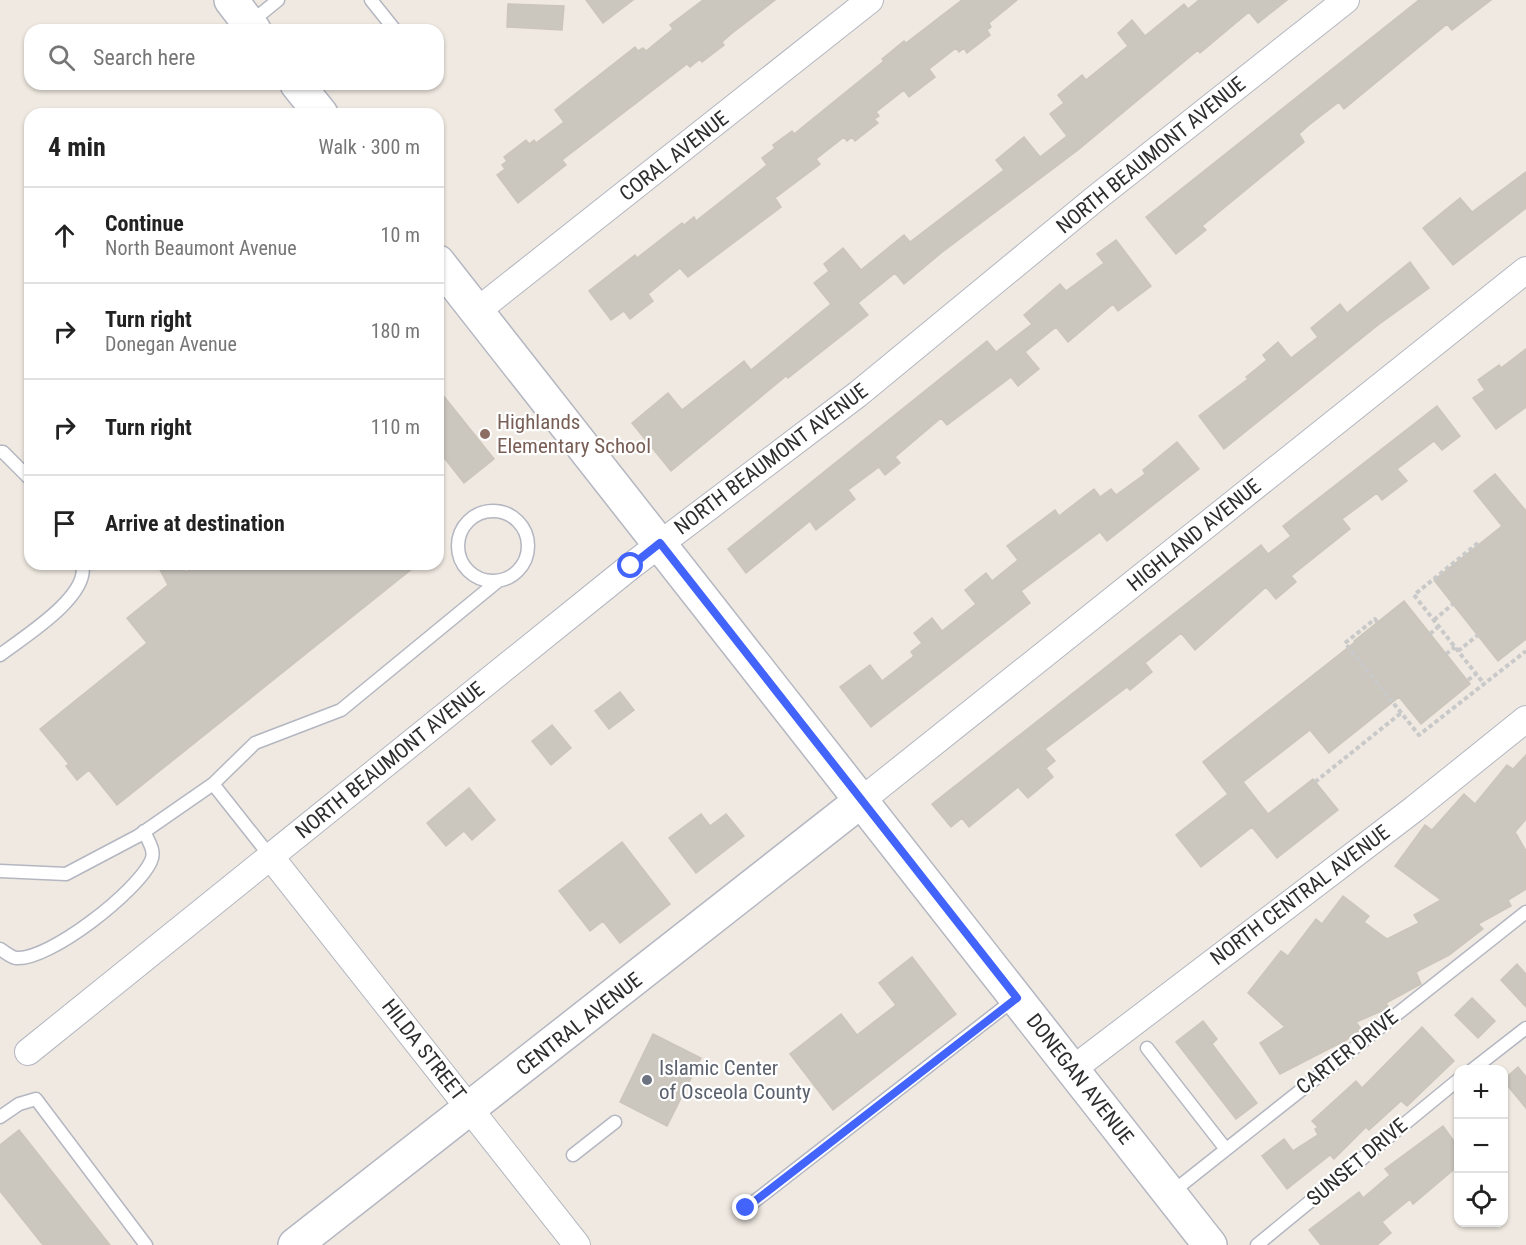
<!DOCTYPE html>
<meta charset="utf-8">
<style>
body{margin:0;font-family:"Roboto Condensed",sans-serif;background:#f6f6f6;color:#222}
.controls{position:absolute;right:18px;bottom:18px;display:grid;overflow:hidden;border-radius:12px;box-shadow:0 2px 4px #0004}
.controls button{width:54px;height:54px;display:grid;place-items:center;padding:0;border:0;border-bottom:2px solid #e0e0e0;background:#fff;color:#222;font:30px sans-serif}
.stop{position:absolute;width:18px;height:18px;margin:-14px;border:4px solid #4264fb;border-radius:50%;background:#fff}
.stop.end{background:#4264fb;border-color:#fff;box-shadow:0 2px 6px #0008}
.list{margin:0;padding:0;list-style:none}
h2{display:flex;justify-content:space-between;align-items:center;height:78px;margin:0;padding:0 24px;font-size:26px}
h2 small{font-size:20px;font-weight:400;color:#767676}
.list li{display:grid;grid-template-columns:39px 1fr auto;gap:18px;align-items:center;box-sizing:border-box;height:96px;padding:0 24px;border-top:2px solid #e0e0e0}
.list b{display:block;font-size:22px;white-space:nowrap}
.list p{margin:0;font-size:20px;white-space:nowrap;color:#767676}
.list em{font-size:20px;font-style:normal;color:#767676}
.icon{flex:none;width:33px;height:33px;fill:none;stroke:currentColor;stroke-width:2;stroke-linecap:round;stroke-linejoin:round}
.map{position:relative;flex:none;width:1526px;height:1245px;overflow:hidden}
.search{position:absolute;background:#fff;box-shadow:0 2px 4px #0004;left:24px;top:24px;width:420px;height:66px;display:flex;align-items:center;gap:15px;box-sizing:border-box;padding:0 21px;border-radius:18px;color:#767676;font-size:22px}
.panel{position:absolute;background:#fff;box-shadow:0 2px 4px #0004;left:24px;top:108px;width:420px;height:462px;border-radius:18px}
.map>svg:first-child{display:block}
.building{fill:#cbc7bf;stroke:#cbc5ba;stroke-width:1.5}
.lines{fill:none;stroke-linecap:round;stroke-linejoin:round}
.lane-casing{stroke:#b4b7c1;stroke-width:15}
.street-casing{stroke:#b4b7c1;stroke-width:28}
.secondary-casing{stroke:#b4b7c1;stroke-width:36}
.path{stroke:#c9c9c9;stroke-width:4;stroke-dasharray:4.5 3;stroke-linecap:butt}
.lane{stroke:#fff;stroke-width:12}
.street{stroke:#fff;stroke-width:26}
.secondary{stroke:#fff;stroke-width:33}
.route{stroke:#4264fb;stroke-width:8}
.education-dot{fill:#8d6e63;stroke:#fff;stroke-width:2}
.worship-dot{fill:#6b7280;stroke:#fff;stroke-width:2}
.labels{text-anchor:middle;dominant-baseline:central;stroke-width:4.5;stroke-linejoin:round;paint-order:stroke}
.street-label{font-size:21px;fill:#2e2e2e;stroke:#fff}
.education-label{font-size:21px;fill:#785e54;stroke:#fff;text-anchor:start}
.worship-label{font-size:21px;fill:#5b616d;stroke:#fff;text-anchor:start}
</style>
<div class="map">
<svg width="1526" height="1245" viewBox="0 0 1526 1245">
<rect width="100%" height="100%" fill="#efe9e1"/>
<!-- building -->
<path class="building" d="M586,0H633L603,23Z
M703,0H775L731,34L722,42L724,45L702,62L700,59L690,67L687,64L562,160L566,165L518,203L497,175L505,169L502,165L507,161L504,157L526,140L529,144L534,140L536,143L564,122L555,110L635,47L638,51L643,48L646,51L673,29L670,25Z
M962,0H1017L989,23L991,27L987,30L990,35L967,53L964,48L959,52L956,48L929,69L935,77L909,97L904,90L876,112L879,116L874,119L878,123L855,141L852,137L847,141L844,137L816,159L820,164L775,198L781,207L688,277L680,268L648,294L653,301L630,319L624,311L611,320L589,291L635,255L637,258L682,223L684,225L694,217L696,221L767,165L762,158L775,148L773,145L792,131L794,134L884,61L882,59L904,41L906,43Z
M1199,0H1287L1258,23L1249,12L1200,53L1198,50L1078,150L941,253L904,284L895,273L858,303L868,315L788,378L786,376L671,471L632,423L668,393L682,410L744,361L751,370L831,304L814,283L829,271L824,264L843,248L861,270L904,235L910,242L1004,170L996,160L1024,137L1040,157L1067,136L1050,114L1064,103L1058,95L1082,75L1086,80L1128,46L1118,33L1132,20L1145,36L1184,4L1188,9Z
M1419,0H1491L1452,30L1447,24L1344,109L1339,102L1309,125L1299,134L1304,142L1202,226L1206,230L1176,254L1146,217Z
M508,4L564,6L562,30L507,27Z
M1526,172V208L1453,265L1423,228L1460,198L1472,212Z
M1116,240L1151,286L1118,311L1113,304L1068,342L1056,327L1025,352L1039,369L1018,386L1011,377L947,425L941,418L895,457L900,463L885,475L879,467L848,490L855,499L816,530L810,521L746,573L728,549L987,341L996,352L1032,324L1024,315L1060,284L1066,291L1104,263L1097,254Z
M1410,262L1429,288L1378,325L1224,449L1199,416L1248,379L1246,377L1267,360L1263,355L1278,342L1291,358L1318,337L1311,328L1340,304L1347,313Z
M1526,349V407L1496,429L1473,398L1485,390L1478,380L1499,365L1501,368Z
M438,389L494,459L464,483L438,450Z
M1437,406L1460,436L1442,450L1434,441L1397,469L1407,481L1382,500L1377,493L1342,519L1350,529L1291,576L1296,582L1276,599L1266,587L1195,650L1181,633L1145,663L1152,672L1130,690L1127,687L1045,749L1055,761L1046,768L1053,777L1028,798L1018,787L969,827L962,818L951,827L932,804L1261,545L1268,554L1291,536L1283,526Z
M1177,442L1199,469L1107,541L1100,532L1021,591L1030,603L871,727L840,687L870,665L882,681L914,656L911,652L922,643L914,633L932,618L942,631L976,604L965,590L986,573L992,581L1018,560L1007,546L1055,510L1059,516L1094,489L1100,497L1111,489L1116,495L1145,474L1143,470Z
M1495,474L1526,511V639L1498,661L1434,580L1502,526L1474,491Z
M157,564H180L186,572L197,564H418L117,805L89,770L77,780L66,766L69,764L40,729L147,643L127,618L168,585Z
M1404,601L1470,684L1421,724L1399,697L1329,753L1310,730L1243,782L1268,814L1313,779L1338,810L1277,858L1252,827L1201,867L1176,835L1228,794L1203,762L1355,642L1354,641Z
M620,692L634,710L609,729L595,711Z
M552,725L571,748L551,765L532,741Z
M1526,755V819L1515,832L1526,851V889L1508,900L1511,906L1478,924L1483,929L1449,955L1416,972L1421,984L1386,1003L1389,1008L1356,1022L1361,1029L1346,1040L1280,1074L1260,1043L1285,1027L1248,993L1281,951L1288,956L1316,919L1322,924L1343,896L1369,916L1364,922L1387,939L1419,923L1414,915L1441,900L1395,866L1425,825L1432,830L1464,794L1475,804L1507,765L1513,769Z
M469,788L495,820L472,840L464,831L446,846L427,823Z
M701,814L710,826L726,814L744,836L696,873L669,838Z
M622,842L670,904L620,943L603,921L590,931L559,891Z
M912,957L956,1014L833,1110L790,1054L841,1014L857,1035L896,1005L879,983Z
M1517,964L1526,974V1007L1501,980Z
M1472,998L1495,1021L1478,1038L1455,1015Z
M1203,1021L1217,1039L1212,1044L1257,1103L1236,1119L1176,1042Z
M1422,1027L1454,1061L1407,1106L1401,1101L1369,1130L1366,1127L1334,1159L1330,1155L1287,1189L1262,1156L1284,1139L1293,1151L1318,1135L1315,1129L1318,1127L1312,1121L1356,1081L1362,1088Z
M653,1034L701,1058L667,1126L620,1102Z
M1518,1067L1526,1077V1108L1503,1080Z
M1443,1126L1458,1147V1166L1413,1204L1410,1199L1382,1222L1391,1233L1377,1245H1321L1309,1230L1359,1192L1363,1198L1390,1175L1385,1169Z
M19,1130L110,1245H43L0,1191V1145Z"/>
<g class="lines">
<defs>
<path id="lane" d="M371,0L395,30
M251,22L278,0
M0,452H3L30,479
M458 546a35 35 0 1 1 70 0a35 35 0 1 1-70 0Z
M0,655C22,638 91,596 82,564
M213,784L255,743L341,710L498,581
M0,871L66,874L138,836L213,784L270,856
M0,949C5,952 11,957 16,958C49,961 138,891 151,861C156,851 148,841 144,831
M1147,1048L1225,1148
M1472,1070L1526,1028
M0,1117L19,1104L36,1099L146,1245
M573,1155L615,1122
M1171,1193L1526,912
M746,1208L1016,998
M1257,1245L1458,1080"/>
<path id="street" d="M477,311L870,0
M862,800L1526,270
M270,856L577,1245
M28,1052L631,566L858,394L1096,198L1346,0
M1073,1069L1414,809L1526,719"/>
<path id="secondary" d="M231,0L254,30
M297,84L321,114
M438,262L1210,1245
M295,1245L862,800"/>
</defs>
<!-- lane casing -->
<use href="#lane" class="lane-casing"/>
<!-- street casing -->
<use href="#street" class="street-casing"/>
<!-- secondary casing -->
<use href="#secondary" class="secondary-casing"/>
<!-- path -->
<path class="path" d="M1478,543L1414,595L1484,684
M1434,620L1453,604
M1377,622L1375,619L1345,643L1419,735L1526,651
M1430,634L1439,626
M1458,651L1478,635
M1446,654L1455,647
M1468,680L1476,674
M1315,782L1401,713"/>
<!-- lane -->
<use href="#lane" class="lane"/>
<!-- street -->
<use href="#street" class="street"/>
<!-- secondary -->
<use href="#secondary" class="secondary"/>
</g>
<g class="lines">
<!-- route -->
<path class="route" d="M631,566L660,543L1017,998L746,1208"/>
</g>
<!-- markers -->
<circle class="education-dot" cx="485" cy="434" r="6"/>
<circle class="worship-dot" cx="647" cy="1080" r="6"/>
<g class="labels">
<!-- street labels -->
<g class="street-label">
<text transform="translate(1151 155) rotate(-39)">NORTH BEAUMONT AVENUE</text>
<text transform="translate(674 156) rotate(-38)">CORAL AVENUE</text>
<text transform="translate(771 459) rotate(-37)">NORTH BEAUMONT AVENUE</text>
<text transform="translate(1194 535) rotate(-39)">HIGHLAND AVENUE</text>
<text transform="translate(390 760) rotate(-39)">NORTH BEAUMONT AVENUE</text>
<text transform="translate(1300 895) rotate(-37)">NORTH CENTRAL AVENUE</text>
<text transform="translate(579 1024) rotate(-38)">CENTRAL AVENUE</text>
<text transform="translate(424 1050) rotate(52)">HILDA STREET</text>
<text transform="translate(1347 1052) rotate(-38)">CARTER DRIVE</text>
<text transform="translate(1080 1079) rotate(52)">DONEGAN AVENUE</text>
<text transform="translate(1357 1162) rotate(-40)">SUNSET DRIVE</text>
</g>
<!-- education labels -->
<g class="education-label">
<text x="497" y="422">Highlands<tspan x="497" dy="24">Elementary School</tspan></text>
</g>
<!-- worship labels -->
<g class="worship-label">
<text x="659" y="1068">Islamic Center<tspan x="659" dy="24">of Osceola County</tspan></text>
</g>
</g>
</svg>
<div class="controls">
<button>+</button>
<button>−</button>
<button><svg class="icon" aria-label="locate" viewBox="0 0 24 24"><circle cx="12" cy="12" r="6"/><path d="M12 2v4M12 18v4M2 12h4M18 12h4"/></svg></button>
</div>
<div class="stop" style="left:631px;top:566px"></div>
<div class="stop end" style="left:746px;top:1208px"></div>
<div class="search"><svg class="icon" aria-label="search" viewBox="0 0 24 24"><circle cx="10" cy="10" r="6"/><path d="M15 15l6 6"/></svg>Search here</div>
<section class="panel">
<h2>4 min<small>Walk · 300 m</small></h2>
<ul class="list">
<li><svg class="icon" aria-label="ahead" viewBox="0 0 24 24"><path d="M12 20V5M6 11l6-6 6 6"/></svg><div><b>Continue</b><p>North Beaumont Avenue</p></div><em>10 m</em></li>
<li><svg class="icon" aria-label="right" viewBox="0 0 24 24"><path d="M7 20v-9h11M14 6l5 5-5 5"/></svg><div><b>Turn right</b><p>Donegan Avenue</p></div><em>180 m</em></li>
<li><svg class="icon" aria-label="right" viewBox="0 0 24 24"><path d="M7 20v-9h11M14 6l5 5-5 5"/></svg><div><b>Turn right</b></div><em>110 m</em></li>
<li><svg class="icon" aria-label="arrive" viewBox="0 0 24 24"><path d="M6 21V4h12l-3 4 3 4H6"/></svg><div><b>Arrive at destination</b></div></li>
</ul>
</section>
</div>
